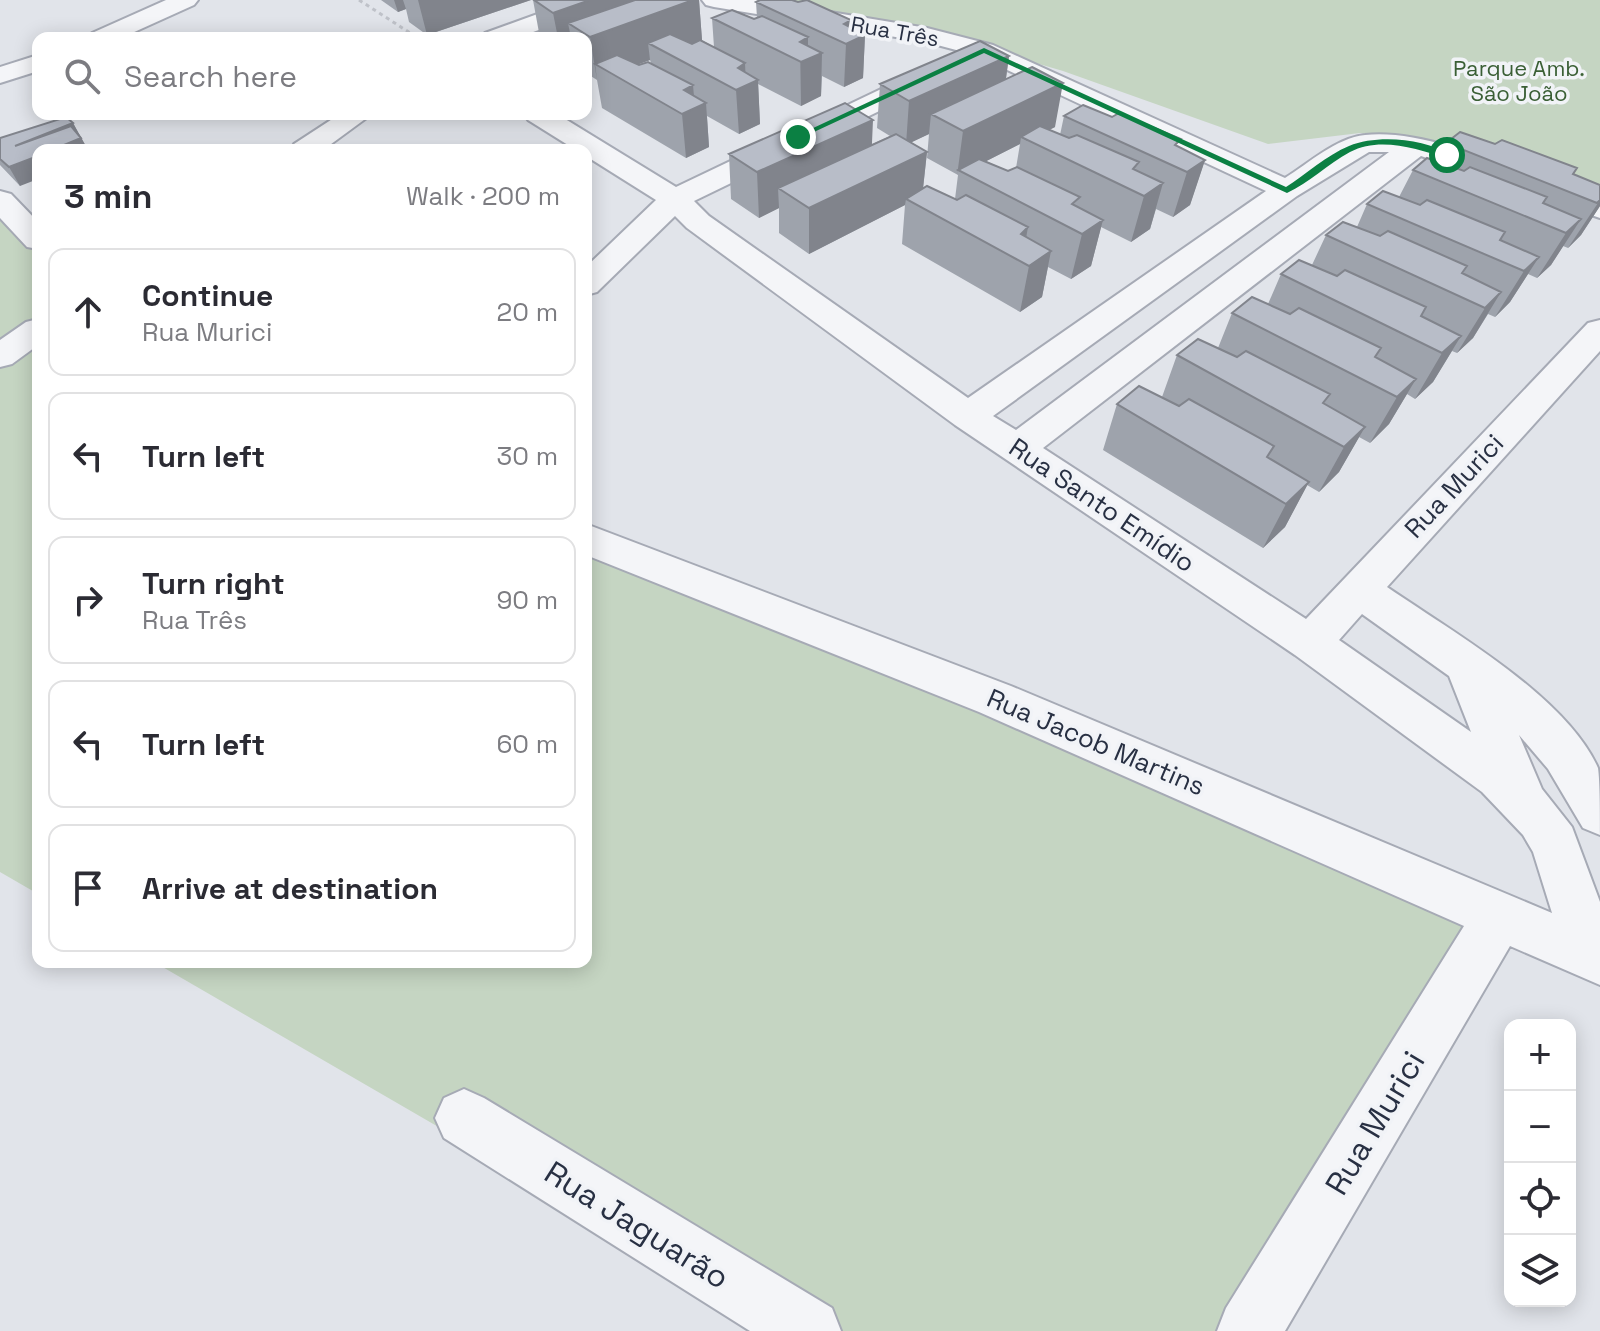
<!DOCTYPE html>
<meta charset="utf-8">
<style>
body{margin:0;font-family:"Space Grotesk",sans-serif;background:#f7f7f7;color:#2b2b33}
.controls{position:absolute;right:24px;bottom:24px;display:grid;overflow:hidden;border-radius:16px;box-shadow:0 4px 20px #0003}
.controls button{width:72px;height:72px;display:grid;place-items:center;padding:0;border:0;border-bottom:2px solid #e1e1e2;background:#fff;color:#2b2b33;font:40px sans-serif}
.stop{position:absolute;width:24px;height:24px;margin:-18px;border:6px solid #0b8043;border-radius:50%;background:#fff}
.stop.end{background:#0b8043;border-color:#fff;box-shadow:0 2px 8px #0008}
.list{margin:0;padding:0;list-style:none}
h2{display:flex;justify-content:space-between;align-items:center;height:104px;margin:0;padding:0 32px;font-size:34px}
h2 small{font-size:26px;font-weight:400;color:#7c7c81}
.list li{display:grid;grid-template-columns:52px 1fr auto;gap:24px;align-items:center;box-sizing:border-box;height:128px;margin:0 16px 16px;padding:0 16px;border:2px solid #e1e1e2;border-radius:16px}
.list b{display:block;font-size:30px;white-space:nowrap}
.list p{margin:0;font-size:26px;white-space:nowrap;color:#7c7c81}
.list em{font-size:26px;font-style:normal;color:#7c7c81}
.icon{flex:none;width:44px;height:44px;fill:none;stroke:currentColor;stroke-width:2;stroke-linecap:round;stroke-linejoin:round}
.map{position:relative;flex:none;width:1600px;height:1331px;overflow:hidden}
.search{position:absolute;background:#fff;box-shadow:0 4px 20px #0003;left:32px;top:32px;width:560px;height:88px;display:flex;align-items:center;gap:20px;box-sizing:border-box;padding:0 28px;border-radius:16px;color:#7c7c81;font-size:30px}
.panel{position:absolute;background:#fff;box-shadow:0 4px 20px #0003;left:32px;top:144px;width:560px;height:824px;border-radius:16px}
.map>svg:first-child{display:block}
.green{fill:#c5d5c2}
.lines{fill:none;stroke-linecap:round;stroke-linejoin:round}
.minor-casing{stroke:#a6aab5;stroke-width:4}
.path{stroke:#bfc2c9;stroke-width:3;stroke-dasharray:4 4;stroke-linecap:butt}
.minor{fill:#f4f5f8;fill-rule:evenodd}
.wall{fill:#9ea3ac;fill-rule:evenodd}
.shaded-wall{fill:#81848c}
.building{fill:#b8bdc8;stroke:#81848c;stroke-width:2}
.route{fill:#0b8043}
.labels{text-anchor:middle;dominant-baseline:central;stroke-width:7;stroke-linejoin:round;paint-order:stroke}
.far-street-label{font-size:22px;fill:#283043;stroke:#f1f3f7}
.far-park-label{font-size:22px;fill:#3a5f35;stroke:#f1f3f7}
.street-label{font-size:26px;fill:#283043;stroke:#f1f3f7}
.near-street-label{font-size:32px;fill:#283043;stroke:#f1f3f7}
</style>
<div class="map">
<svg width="1600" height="1331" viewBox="0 0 1600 1331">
<rect width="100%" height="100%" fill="#e1e4ea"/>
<!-- green -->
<path class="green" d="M764,0H1600V185L1528,164L1360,133L1268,144L1063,71L905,25Z
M0,212L38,250V326L0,354Z
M38,329V894L0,872V357Z
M586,540L1500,915L1249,1331H790L154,962H586Z"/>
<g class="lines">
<defs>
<path id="minor" d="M166,0H198L194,5L121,38H89L92,33Z
M576,0H610L606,5L517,38H482L485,33Z
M702,0H758L927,28L993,45L1285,178C1309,163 1336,138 1365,135C1428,127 1538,178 1600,199V218L1421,156L1043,448L1306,619L1588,323L1600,320V351L1387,587C1451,631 1566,696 1598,768C1600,781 1600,818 1600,835L1583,828L1548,769L1519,735L1542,789L1572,827L1600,902V985L1510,946L1285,1331H1217L1226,1308L1464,926L979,712L586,555V524L1011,686L1552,913L1533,852L1523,835L1482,792L1295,655L955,425L687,228L675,216L597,292L586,295V267L656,200L586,156V150H576L528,120L524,114H557L676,187L923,69H941L945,75L941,81L694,201L709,216L968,398L1266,191L975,55L926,42L714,7L706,5ZM1369,152H1389L1016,430L993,416L1297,196ZM1362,614L1449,676L1471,732L1339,640Z
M38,55V71L0,83V67Z
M340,114H372L323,150H290L294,144Z
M0,191L11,194L38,222V249L27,247L0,218Z
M38,319V345L12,364L0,367V340L26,322Z
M464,1089L484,1098L832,1308L841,1331H750L444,1138L435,1118L444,1098Z"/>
</defs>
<!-- minor casing -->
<use href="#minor" class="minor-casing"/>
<!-- path -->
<path class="path" d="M359,0L418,38"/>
<!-- minor -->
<use href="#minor" class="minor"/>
</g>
<!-- wall -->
<path class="wall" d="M381,0H531L427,35L409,22L406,9L398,12Z
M533,0H699L702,40L714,47L712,18L754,19L757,18L756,2L851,20V27L865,35L863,78L844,87L822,76L821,96L801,106L758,84L760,124L739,134L707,116L709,147L686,158L602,108L597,80L586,73V38H540ZM650,60L651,63L638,64Z
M1009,56L1006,79L1055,127L1049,130L1060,135L1064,116L1179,147L1205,160L1190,205L1173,217L1156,209L1150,229L1131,242L1101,227L1091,266L1071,279L1048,267L1042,297L1020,312L902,244L905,205L809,254L779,233V208L759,218L731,199L729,154L872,144L890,136L877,128L880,84ZM929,134L927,158L958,175L955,199L923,189L927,152L911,142ZM1020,144L1016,168L1008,171L986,161Z
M73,123L88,150H38L20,186L0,165V138Z
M1446,143L1573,174L1600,206L1581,235L1568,248L1563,246L1551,265L1537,278L1528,274L1510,302L1495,317L1488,314L1473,338L1457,353L1452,351L1433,382L1415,399L1407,394L1389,424L1370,443L1359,437L1339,472L1319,492L1307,485L1285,527L1263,548L1103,450L1117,404L1162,397L1177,355L1218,348L1232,313L1268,304L1281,274L1312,265L1326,235L1357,227L1367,204L1399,197L1413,170L1436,161Z"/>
<!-- shaded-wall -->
<path class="shaded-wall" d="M394,0H403L406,9L398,12Z
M418,0H531L427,35Z
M590,0H699L702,40L668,53L648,43L650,60L613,74L595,64L597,80L590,37L568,23L571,38H558L553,13Z
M851,20L850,42L865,35L863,78L844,87L846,44L844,24Z
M808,37V59L822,53L821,96L801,106L800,42Z
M1009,56L1003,99L931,114L929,134L906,145L909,101Z
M745,63L746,85L758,80L760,124L739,134L736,90L738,68Z
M1063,83L1055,127L1027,141L1021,137L1020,144L963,173L958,170L957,176L963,131Z
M693,85L695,108L706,103L709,147L686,158L682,114L684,90Z
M873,120L871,165L778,188L779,208L759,218L757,172Z
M73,123L88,150H38V179L20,186L9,167L15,146Z
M927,152L922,197L906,199L905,205L809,254V208Z
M1205,160L1190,205L1173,217L1187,172Z
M1163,183L1150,229L1131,242L1144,196Z
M1600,200V206L1581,235L1568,248Z
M1581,219L1551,265L1537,278L1566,233Z
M1103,220L1091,266L1071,279L1082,234Z
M1028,227L1022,262L1021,234Z
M1051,251L1042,297L1020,312L1029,266Z
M1539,257L1510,302L1495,317L1524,271Z
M1501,292L1473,338L1457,353L1485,308Z
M1461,336L1433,382L1415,399L1442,353Z
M1416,379L1389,424L1370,443L1397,397Z
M1365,427L1339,472L1319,492L1344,447Z
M1309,482L1285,527L1263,548L1286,504Z"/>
<!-- building -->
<path class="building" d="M534,0H590L553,13Z
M635,0H693L590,37L568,23Z
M760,0H792L798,2L807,0L851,20L844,24L865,35L846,44L756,2Z
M732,10L754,19L762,16L808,37L800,42L822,53L801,62L712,18Z
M670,34L692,44L700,40L745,63L738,68L758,80L736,90L648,43Z
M980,41L1009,56L909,101L880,84Z
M617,55L639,65L648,62L693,85L684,90L706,103L682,114L595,64Z
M1032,67L1063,83L963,131L931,114Z
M845,103L873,120L757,172L729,154Z
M1083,105L1112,117L1119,113L1181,139L1175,145L1205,160L1187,172L1064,116Z
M66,117L73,123L15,146L71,126L81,138L52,150H38V156L9,167L0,159V138Z
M1040,126L1069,138L1077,135L1139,162L1133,169L1163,183L1144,196L1021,137Z
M1460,132L1495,144L1502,140L1577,168L1573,174L1600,185V200L1597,203L1446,143Z
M896,134L927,152L809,208L778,188Z
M1427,158L1464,171L1470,167L1547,197L1543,203L1581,219L1566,233L1413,170Z
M979,159L1008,171L1017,167L1080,197L1072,204L1103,220L1082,234L958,170Z
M927,186L957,200L966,195L1028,227L1021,234L1051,251L1029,266L906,199Z
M1383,191L1420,205L1427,200L1505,232L1500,240L1539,257L1524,271L1367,204Z
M1343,222L1380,236L1388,231L1467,266L1462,273L1501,292L1485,308L1326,235Z
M1299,260L1337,276L1345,270L1426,307L1421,316L1461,336L1442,353L1281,274Z
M1252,297L1290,314L1299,308L1381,348L1375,357L1416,379L1397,397L1232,313Z
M1198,339L1237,357L1246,351L1330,394L1323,403L1365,427L1344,447L1177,355Z
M1139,386L1179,406L1189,399L1274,446L1267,457L1309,482L1286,504L1117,404Z"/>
<!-- route -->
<path class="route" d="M984,48L1286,187C1306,174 1327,155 1349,146C1379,134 1424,139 1451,155L1447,158C1417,149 1380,136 1350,152C1328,164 1309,183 1287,193L984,53L801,138L794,137Z"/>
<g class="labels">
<!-- far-street labels -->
<g class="far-street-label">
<text transform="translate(895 31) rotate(10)">Rua Três</text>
</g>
<!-- far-park labels -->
<g class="far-park-label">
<text x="1519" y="68">Parque Amb.<tspan x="1519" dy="25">São João</tspan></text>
</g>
<!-- street labels -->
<g class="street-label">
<text transform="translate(1454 486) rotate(-47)">Rua Murici</text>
<text transform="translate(1102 505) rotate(34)">Rua Santo Emídio</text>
<text transform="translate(1096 742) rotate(23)">Rua Jacob Martins</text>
</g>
<!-- near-street labels -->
<g class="near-street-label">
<text transform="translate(1375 1123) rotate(-59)">Rua Murici</text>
<text transform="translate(637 1225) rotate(32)">Rua Jaguarão</text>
</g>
</g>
</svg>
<div class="controls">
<button>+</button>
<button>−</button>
<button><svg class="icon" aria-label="locate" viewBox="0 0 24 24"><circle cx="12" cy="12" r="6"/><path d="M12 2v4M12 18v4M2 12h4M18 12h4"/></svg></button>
<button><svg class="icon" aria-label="layers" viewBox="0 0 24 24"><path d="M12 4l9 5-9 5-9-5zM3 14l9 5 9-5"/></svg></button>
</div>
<div class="stop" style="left:1447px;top:155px"></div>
<div class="stop end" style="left:798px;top:137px"></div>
<div class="search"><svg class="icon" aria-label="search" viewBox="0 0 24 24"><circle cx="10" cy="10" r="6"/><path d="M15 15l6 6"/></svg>Search here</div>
<section class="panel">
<h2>3 min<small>Walk · 200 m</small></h2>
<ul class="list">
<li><svg class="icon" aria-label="ahead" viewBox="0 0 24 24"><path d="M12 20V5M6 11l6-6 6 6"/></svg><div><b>Continue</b><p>Rua Murici</p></div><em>20 m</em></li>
<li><svg class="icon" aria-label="left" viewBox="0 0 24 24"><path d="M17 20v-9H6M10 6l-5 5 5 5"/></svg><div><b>Turn left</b></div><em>30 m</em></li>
<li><svg class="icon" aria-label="right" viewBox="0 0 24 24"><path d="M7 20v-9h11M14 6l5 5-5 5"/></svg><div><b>Turn right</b><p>Rua Três</p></div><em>90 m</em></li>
<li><svg class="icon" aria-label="left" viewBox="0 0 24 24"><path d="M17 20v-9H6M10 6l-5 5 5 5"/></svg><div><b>Turn left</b></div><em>60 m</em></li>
<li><svg class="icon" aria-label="arrive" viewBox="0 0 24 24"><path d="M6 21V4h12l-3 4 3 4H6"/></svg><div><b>Arrive at destination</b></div></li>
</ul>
</section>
</div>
